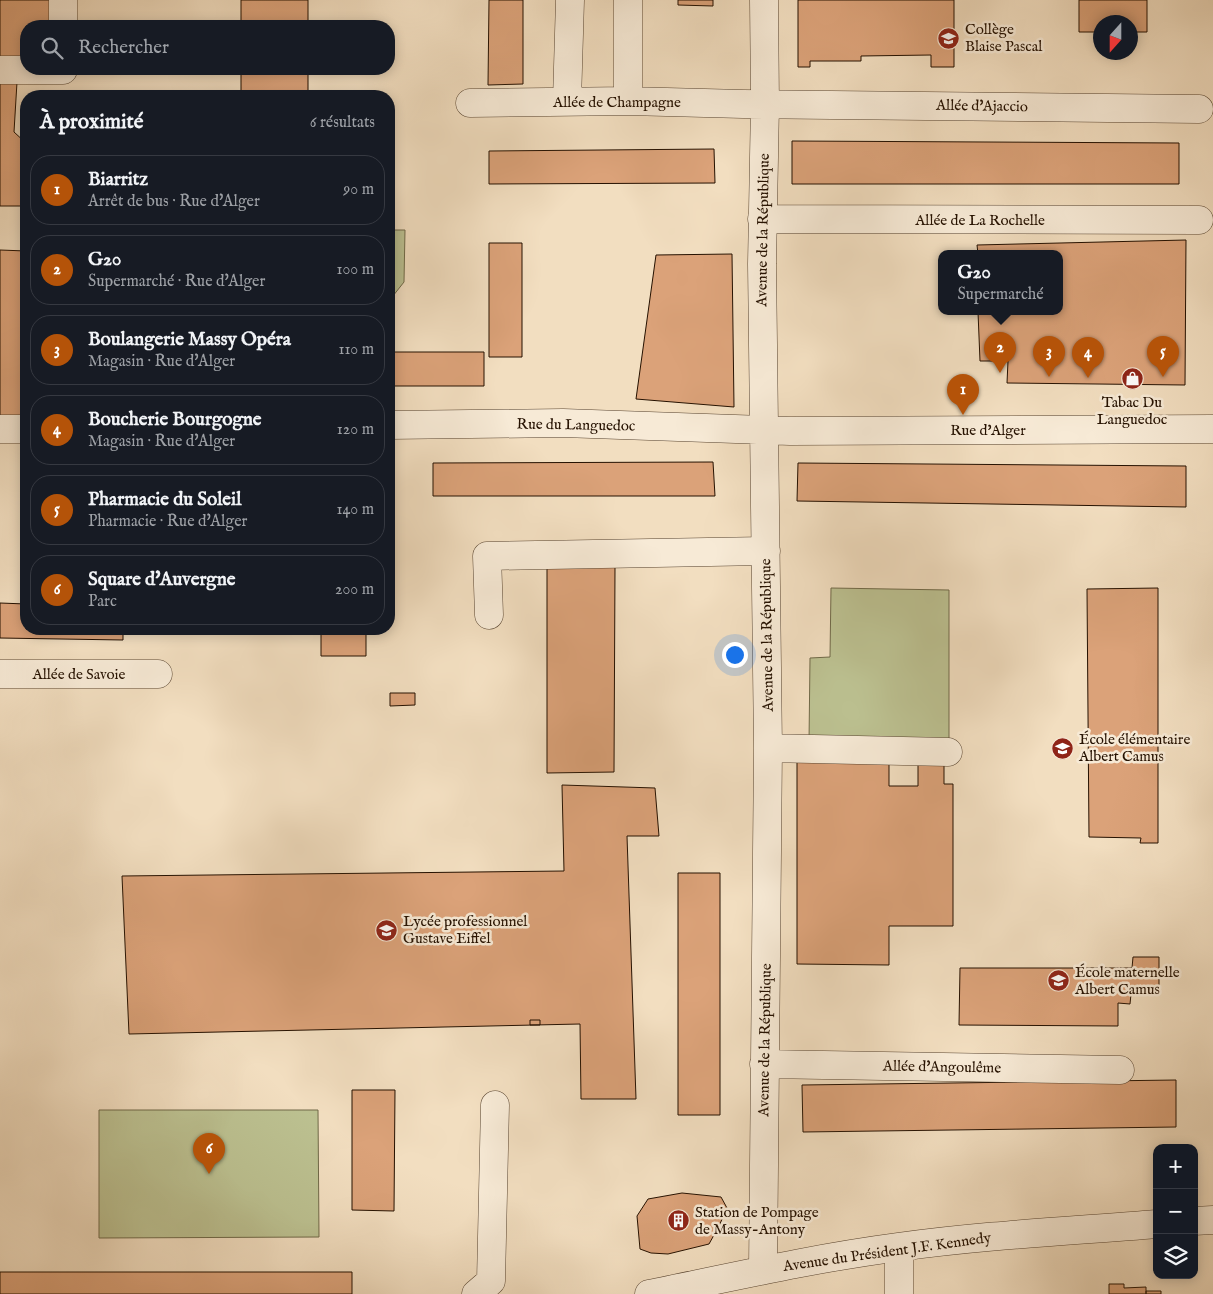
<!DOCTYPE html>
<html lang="fr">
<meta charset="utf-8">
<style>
body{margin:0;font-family:"IM FELL English",serif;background:#20242c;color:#f1f3f6}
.controls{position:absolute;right:15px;bottom:15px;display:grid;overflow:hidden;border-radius:10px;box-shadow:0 2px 12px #0003}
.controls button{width:45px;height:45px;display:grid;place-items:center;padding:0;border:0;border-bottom:1px solid #363941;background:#171b24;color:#f1f3f6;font:25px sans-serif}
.compass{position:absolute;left:1093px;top:15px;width:45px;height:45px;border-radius:50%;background:#171b24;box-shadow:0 2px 12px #0003;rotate:201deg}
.you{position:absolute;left:734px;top:654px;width:18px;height:18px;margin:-12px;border:4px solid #fff;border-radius:50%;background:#1a73e8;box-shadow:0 0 0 8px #1a73e833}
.badge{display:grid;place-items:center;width:32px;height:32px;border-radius:50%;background:#b45309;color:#fff;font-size:16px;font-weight:700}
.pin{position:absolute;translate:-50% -41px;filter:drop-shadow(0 1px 2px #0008)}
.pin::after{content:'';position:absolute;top:26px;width:18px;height:15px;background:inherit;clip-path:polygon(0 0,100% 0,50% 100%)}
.popup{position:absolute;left:938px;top:250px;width:125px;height:65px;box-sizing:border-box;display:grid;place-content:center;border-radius:10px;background:#171b24;filter:drop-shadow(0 1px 4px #0005);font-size:16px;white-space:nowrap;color:#9ea1a6}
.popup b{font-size:19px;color:#f1f3f6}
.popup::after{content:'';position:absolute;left:50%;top:100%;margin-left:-10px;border:10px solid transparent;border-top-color:#171b24}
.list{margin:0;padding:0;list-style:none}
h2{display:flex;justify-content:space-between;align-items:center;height:65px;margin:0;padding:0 20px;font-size:21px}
h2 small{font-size:16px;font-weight:400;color:#9ea1a6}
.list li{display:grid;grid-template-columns:32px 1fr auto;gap:15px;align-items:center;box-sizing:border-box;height:70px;margin:0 10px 10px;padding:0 10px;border:1px solid #363941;border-radius:20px}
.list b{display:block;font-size:19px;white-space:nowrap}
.list p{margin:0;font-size:16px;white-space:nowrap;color:#9ea1a6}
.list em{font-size:16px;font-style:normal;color:#9ea1a6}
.icon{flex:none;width:28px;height:28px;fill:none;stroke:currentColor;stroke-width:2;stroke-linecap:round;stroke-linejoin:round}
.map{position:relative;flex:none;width:1213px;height:1294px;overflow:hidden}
.search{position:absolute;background:#171b24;box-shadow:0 2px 12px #0003;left:20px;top:20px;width:375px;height:55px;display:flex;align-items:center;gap:12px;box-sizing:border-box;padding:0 18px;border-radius:20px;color:#9ea1a6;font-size:19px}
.panel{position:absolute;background:#171b24;box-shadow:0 2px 12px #0003;left:20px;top:90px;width:375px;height:545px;border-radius:20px}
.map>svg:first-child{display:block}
.green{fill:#bcc191;stroke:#706948}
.building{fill:#dba279;stroke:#251100}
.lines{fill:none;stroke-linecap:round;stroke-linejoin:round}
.minor-casing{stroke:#584430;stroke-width:29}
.minor{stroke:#f7ead6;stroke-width:28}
.labels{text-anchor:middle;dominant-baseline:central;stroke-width:5;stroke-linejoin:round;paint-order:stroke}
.poi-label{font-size:15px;fill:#251100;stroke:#f7ead6;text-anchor:start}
.street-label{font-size:15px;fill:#251100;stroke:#f7ead6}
</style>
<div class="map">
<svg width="1213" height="1294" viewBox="0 0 1213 1294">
<rect width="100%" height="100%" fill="#f2dec0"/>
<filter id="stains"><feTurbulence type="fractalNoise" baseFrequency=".004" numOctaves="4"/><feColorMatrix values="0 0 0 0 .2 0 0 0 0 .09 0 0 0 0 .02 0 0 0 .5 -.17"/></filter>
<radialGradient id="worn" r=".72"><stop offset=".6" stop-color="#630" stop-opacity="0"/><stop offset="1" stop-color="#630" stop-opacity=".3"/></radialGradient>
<!-- green -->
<path class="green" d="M389,230H405L404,282L389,301Z
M831,588L949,590V746L809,742L810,658L830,657Z
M99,1110H318L319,1237L99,1238Z"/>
<!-- building -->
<path class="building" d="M0,0H52V26H26V63L0,62Z
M241,0H308V26H241Z
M489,0H523V84L488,85Z
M678,0H713V6L678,5Z
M798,0H954V67H931V55L861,56V61H810V67H798Z
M1079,0H1147V32H1130V22H1100V32H1079Z
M241,69H308V96H241Z
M0,82H17L14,132L26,143V206H0Z
M792,141L1179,143V184H792Z
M714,149L715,183L489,184V151Z
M1186,240L1185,385L1007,383L1008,361H980L978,312H1059V254H978L977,245Z
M489,243H522V357H489Z
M0,250L26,251V418L0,417Z
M732,254L734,407L636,399L656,255Z
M389,352H484V386H389Z
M713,462L715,496H433V463Z
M798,463L1186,466V507L797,501Z
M615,567L614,772L547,773V568Z
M1158,588V843H1140L1141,838L1089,837L1087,589Z
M0,603L26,604V629H123V640L0,638Z
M321,629H366V656H321Z
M390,693H415V705L390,706Z
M797,762H889V786H918V763H944V784H953V926H889V965L797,964Z
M562,785L655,788L659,836H627L636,1099H581L580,1024L129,1034L122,876L564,871Z
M678,873H720V1115H678Z
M1133,957H1159V993L1131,994L1130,1004L1118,1003V1026L959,1025L960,968H1132Z
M530,1020H540V1025H530Z
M1176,1080V1127L803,1132L802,1085Z
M352,1090H395L394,1211L352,1210Z
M682,1193L721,1197L727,1208L719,1226L709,1244L668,1254L651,1253L640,1249L637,1216L648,1199Z
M0,1272H352V1294H0Z
M1109,1284H1124V1288L1146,1287V1294H1109Z
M1146,1291H1161V1294H1146Z"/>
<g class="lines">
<defs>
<path id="minor" d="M63,26V0
M0,70H63V69
M567,101L570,0
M628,101V0
M470,103L628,101L743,104L1199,109
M762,219L1199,220
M389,425L563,423L790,431L1213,429
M0,429H26
M489,615L487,556L766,551
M0,674H158
M768,748L948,752
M764,1064L1120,1070
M1194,1221L1213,1220
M763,1270L768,748L762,264L765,104L764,0
M476,1294L491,1281L495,1105
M649,1294C732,1277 815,1258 899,1247C985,1235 1071,1231 1157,1224
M899,1294V1247"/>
</defs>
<!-- minor casing -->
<use href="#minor" class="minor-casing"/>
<!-- minor -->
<use href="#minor" class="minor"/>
</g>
<!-- icons -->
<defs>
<symbol id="school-disc" viewBox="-11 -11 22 22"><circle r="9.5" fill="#8f2418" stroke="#f7ead6"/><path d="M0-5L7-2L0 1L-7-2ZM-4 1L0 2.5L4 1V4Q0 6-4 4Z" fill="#fff"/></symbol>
<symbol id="shop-disc" viewBox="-11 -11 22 22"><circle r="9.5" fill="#8f2418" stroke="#f7ead6"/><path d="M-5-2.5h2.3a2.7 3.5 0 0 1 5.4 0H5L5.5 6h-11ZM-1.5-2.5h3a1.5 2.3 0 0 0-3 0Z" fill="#fff"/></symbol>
<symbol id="building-disc" viewBox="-11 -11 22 22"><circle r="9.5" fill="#8f2418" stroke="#f7ead6"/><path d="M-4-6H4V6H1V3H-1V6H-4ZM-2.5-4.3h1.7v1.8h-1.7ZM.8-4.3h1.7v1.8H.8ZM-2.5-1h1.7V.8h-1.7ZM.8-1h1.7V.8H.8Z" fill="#fff"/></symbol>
</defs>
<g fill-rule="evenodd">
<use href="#school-disc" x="936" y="26" width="25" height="25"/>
<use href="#shop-disc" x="1120" y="366" width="25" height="25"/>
<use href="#school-disc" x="1050" y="736" width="25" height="25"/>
<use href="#school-disc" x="374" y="918" width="25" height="25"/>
<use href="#school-disc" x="1046" y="968" width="25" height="25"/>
<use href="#building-disc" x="666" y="1208" width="25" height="25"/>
</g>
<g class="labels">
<!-- poi labels -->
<g class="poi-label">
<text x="965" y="29">Collège<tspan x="965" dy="17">Blaise Pascal</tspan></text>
<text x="1132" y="402" text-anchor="middle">Tabac Du<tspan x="1132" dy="17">Languedoc</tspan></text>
<text x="1079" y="739">École élémentaire<tspan x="1079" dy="17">Albert Camus</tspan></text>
<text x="403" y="921">Lycée professionnel<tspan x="403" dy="17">Gustave Eiffel</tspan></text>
<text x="1075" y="972">École maternelle<tspan x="1075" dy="17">Albert Camus</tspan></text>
<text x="695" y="1212">Station de Pompage<tspan x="695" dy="17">de Massy-Antony</tspan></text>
</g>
<!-- street labels -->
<g class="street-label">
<text x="617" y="102">Allée de Champagne</text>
<text transform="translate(982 106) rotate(1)">Allée d'Ajaccio</text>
<text x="980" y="220">Allée de La Rochelle</text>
<text transform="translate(763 230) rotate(-89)">Avenue de la République</text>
<text transform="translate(576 425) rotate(1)">Rue du Languedoc</text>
<text x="988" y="430">Rue d'Alger</text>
<text transform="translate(767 635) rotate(-91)">Avenue de la République</text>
<text x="79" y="674">Allée de Savoie</text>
<text transform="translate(765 1040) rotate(-89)">Avenue de la République</text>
<text transform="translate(942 1067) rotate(1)">Allée d'Angoulême</text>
<text transform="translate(887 1252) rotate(-8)">Avenue du Président J.F. Kennedy</text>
</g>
</g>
<rect width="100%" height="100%" filter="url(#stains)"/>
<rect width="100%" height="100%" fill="url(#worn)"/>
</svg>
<div class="controls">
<button>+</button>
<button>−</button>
<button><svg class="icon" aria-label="layers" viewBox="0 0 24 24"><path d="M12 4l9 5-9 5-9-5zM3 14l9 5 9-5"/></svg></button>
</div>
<svg class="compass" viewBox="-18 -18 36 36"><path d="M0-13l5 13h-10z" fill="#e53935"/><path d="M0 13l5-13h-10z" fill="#9ea1a6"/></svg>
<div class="you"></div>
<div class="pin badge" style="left:963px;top:415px">1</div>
<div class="pin badge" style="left:1000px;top:373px">2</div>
<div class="popup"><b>G20</b>Supermarché</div>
<div class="pin badge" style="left:1049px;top:377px">3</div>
<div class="pin badge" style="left:1088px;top:378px">4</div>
<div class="pin badge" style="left:1163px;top:377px">5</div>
<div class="pin badge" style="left:209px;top:1174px">6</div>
<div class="search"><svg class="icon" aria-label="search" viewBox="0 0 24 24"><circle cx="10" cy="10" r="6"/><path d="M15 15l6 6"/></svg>Rechercher</div>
<section class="panel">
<h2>À proximité<small>6 résultats</small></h2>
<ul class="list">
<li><span class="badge">1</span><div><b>Biarritz</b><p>Arrêt de bus · Rue d'Alger</p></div><em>90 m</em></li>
<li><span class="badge">2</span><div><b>G20</b><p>Supermarché · Rue d'Alger</p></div><em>100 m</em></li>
<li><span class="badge">3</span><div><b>Boulangerie Massy Opéra</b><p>Magasin · Rue d'Alger</p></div><em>110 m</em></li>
<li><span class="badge">4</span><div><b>Boucherie Bourgogne</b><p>Magasin · Rue d'Alger</p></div><em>120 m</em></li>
<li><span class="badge">5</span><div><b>Pharmacie du Soleil</b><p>Pharmacie · Rue d'Alger</p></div><em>140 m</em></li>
<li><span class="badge">6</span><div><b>Square d'Auvergne</b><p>Parc</p></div><em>200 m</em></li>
</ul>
</section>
</div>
